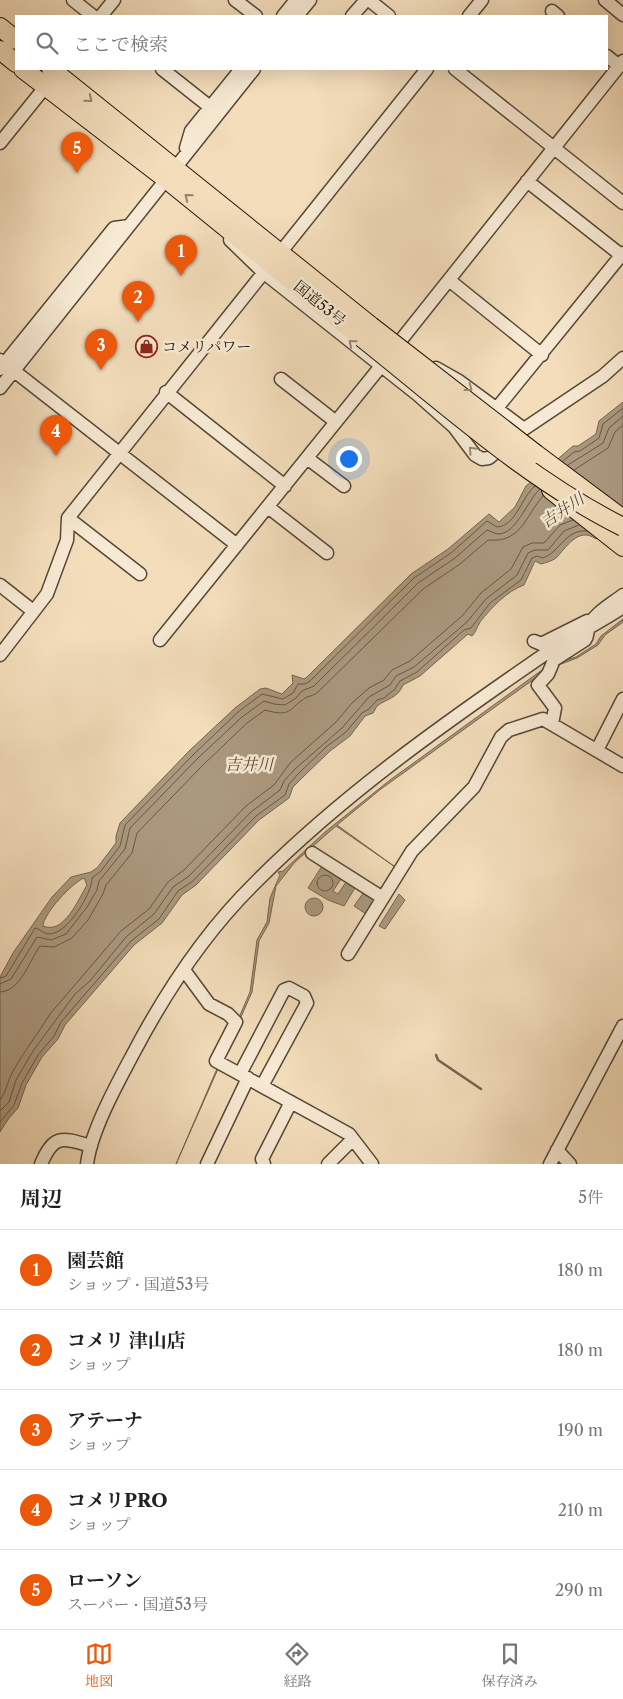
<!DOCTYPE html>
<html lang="ja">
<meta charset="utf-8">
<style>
body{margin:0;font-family:"Libre Caslon Text","Noto Serif JP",serif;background:#f6f6f6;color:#222}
.you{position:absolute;left:348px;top:458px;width:18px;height:18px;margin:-12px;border:4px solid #fff;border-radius:50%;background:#1a73e8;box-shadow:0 0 0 8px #1a73e833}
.badge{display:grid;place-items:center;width:32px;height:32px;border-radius:50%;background:#ea580c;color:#fff;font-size:16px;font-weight:700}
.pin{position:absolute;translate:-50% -41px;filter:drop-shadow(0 1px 2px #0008)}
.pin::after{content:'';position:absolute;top:26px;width:18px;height:15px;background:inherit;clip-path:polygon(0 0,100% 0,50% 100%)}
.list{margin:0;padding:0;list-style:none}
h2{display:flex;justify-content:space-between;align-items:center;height:65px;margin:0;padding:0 20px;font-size:21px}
h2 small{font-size:16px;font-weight:400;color:#767676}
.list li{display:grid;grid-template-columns:32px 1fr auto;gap:15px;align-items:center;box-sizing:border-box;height:80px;padding:0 20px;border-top:1px solid #e0e0e0}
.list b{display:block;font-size:19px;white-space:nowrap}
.list p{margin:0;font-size:16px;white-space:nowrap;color:#767676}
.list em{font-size:16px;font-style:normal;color:#767676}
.icon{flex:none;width:28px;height:28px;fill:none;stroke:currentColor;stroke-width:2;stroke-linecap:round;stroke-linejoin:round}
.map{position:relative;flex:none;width:623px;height:1164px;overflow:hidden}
.search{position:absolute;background:#fff;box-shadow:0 5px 20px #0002;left:15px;right:15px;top:15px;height:55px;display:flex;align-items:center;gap:12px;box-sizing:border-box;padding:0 18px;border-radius:0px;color:#767676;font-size:19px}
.sheet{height:465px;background:#fff}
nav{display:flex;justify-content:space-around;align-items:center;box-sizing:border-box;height:70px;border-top:1px solid #e0e0e0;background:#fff;font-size:14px;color:#767676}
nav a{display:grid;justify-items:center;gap:2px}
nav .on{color:#ea580c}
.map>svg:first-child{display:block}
.water{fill:#ab997f;stroke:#736551;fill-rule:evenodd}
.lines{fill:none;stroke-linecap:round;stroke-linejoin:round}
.shore{stroke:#665845;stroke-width:1}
.stream{stroke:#736551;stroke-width:2.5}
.minor-casing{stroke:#554837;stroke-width:15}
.highway-casing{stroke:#20160b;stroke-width:20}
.minor{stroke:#f7e9d3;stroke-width:12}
.highway{stroke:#f3ddbb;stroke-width:18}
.highway-bridge-casing{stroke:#20160b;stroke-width:20;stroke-linecap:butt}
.highway-bridge{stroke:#f3ddbb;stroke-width:18}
.oneway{stroke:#94836c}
.oneway2{stroke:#968a79}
.labels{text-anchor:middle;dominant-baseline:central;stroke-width:5;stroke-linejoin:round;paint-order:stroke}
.street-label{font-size:15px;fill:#20160b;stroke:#f7e9d3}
.poi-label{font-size:15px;fill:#20160b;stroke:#f7e9d3;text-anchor:start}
.water-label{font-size:16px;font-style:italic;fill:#584a39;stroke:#f7e9d3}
</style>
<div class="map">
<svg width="623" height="1164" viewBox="0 0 623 1164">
<rect width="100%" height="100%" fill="#f3ddbb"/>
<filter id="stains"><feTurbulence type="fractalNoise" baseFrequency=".004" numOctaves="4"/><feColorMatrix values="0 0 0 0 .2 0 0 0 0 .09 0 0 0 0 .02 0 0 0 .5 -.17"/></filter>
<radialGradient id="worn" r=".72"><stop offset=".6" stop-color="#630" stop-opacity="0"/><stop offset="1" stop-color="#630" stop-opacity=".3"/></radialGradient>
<!-- water -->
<path class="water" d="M623,402V516L596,539C578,526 566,548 556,558C552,561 545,563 541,564L535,561L524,585C507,591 491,608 480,622C477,627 476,632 472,636L468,634L420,676L403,685C398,698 386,699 377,706L373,713L365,716L350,736L330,751L303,777L293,787L289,798L259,820L196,885L182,895L162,923L134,945L65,1025L58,1039L42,1057L26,1085L18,1108L9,1118L0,1132V977L13,953L52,897L71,877L91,872L97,868L116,843V836L120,823L189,751L235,708L260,689L266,688L282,694L293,683L292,675L304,679L307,677L411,574L448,549L489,514L499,522L515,507L526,486L573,446H578L596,434L599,421ZM84,878L87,885C78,900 64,935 43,926C44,913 72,883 84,878Z
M623,619V622L605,635L598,645L577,658L548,669L381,789L337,825L398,869L336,826L295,862L276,886L269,923L259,941L252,992L176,1164L250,992L257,940L267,922L270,898L280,875L278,872L283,871L325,832L390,780L549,665L576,657L596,644L601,636Z
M322,866L341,879L333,891L338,894L346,882L355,888L344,906L328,900L308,888Z
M364,892L375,899L366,914L354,906Z
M399,894L405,900L385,929L379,926Z
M305 907a9 9 0 1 1 18 0a9 9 0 1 1-18 0Z"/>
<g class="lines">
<!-- shore -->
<path class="shore" d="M563,461L574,452L580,451L599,438L603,424L623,408
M568,465L603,443L609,428L623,416
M574,470L608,448L615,432L623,425
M317 883a8 8 0 1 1 16 0a8 8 0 1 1-16 0Z
M0,978L6,976L35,928C40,929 44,934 49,934C68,934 92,893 92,878L101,871L120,846L125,825L193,755L238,712L262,694L283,699L293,693L298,684H305L310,681L414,578L451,553L487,521L497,527C516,526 522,496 535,486
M0,984L11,979L37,937L51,940L66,934L87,907L97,890L99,881L125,849L130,828L197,759L242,717L264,701L274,704L285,705L296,698L302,691L314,686L418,583L455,558L487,530C491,531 495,534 499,534C517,533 528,499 540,489
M0,992C21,991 29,961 40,946L54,947L72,938L88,920L103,894L106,885L132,853L137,833L203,765L247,723L265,710C293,718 288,708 307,697C311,696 314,695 318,692L423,589L460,564L488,540C522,543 525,516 543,496
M0,1100C6,1092 8,1080 13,1071C24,1051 38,1034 50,1014L121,931L149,909L168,882L184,870L246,806L274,785L290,763L336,722L352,703L369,688L384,680L392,670L410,661L462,616L481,593L511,569L523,547L532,543H544L560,525L573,520
M0,1111L9,1102L16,1080L33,1051L75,994L90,981L126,937L154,914L173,887L189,876L251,812L280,790L284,781L295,769L342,728L369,697L390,685L396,676L414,667L467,622L486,599L517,575L528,553L535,550H548L564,531L579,525
M0,1122L14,1105L22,1083L38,1055L54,1036L61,1022L131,941L159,919L178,891L193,881L256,816L285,795L289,784L299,773L326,747L346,732L362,713L369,709L377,700L384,698L395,689L400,681L417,672L464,630L471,628L490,603L521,580L532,558L537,556L543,558C560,552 565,529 587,531"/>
<!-- stream -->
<path class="stream" d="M436,1055L438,1060L481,1089"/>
<defs>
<path id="minor" d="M73,0L93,16
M235,0L256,16
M369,0L389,16
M605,0L623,15
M552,11L558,16
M101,16L114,0
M283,16L296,0
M297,16L310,0
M352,16L366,0
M469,16L482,0
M607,56L619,66
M162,69L210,107
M455,69L623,203
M0,143L50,81
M186,148L191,131L241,69
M527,181L621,255
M230,240L263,272L418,395L454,427L475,455L482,459L489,458L524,429L603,376L623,358
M280,253L427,69
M449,280L542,355
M401,340L623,61
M0,360L237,545
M436,368L459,381L524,429
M0,369L114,228L129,226
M281,379L336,422
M0,388L254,69
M166,392L285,486
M497,408L623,253
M307,458L344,486
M268,507L327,553
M68,518L140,574
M0,585L33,611
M160,640L381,366
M534,641L541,644L587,621
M0,655L47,594L67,540L68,518L268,267
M552,724L555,708L538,685L548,674L554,660L585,640C588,636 587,634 588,629C591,615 613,603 623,595
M597,750L623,699
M312,853L383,898
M348,954L412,851L474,787L501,737L509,730L543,719L623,766
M184,970L209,1004L228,1014L236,1022L216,1061L349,1134L372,1164
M240,1074L284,990L289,988L304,996L307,1003L262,1086
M557,1150L570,1164
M41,1164C54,1133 63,1138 91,1146
M87,1164C91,1131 117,1084 133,1054C165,993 205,932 255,883C342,795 446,722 548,652C572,636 599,623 623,607
M207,1164L248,1078
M264,1164L262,1159L291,1102
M328,1164L353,1139
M550,1164L623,1026"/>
<path id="highway" d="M0,27L16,40
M0,50L16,63
M23,69L166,179L362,338
M51,69L371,326
M536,454L623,519
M551,490L623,547"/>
</defs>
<!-- minor casing -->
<use href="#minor" class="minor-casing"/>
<!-- highway casing -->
<use href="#highway" class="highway-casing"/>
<!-- minor -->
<use href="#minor" class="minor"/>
<!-- highway -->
<use href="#highway" class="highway"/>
<defs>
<path id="highway-bridge" d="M371,326L536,454
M362,338C445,404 527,479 623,527"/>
</defs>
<!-- highway-bridge casing -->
<use href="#highway-bridge" class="highway-bridge-casing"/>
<!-- highway-bridge -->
<use href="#highway-bridge" class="highway-bridge"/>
</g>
<!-- one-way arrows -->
<defs><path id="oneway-chevron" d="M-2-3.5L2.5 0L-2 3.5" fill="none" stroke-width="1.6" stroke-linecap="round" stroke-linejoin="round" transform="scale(1.25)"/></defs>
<g class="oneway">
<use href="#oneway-chevron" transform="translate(89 99) rotate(39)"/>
<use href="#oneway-chevron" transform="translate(188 197) rotate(-141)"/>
</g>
<g class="oneway2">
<use href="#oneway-chevron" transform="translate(352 343) rotate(-141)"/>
<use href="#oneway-chevron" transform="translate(469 388) rotate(36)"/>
<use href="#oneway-chevron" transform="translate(472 450) rotate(-133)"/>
</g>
<!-- icons -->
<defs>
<symbol id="shop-ring" viewBox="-11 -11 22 22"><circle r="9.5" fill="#f7e9d3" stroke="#8f2418" stroke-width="1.5"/><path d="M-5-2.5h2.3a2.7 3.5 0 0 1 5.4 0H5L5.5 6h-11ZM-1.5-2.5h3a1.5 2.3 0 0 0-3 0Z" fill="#8f2418"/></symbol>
</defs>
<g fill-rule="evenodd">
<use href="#shop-ring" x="134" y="334" width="25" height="25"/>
</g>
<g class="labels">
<!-- street labels -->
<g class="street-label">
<text transform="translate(320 303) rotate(39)">国道53号</text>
</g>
<!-- poi labels -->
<g class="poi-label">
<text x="162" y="346">コメリパワー</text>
</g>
<!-- water labels -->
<g class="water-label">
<text transform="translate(562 510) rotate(-34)">吉井川</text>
<text x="249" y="764">吉井川</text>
</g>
</g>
<rect width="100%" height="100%" filter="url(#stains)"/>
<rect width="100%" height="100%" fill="url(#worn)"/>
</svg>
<div class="you"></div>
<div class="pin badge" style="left:181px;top:276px">1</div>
<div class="pin badge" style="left:138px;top:322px">2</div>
<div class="pin badge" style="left:101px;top:370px">3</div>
<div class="pin badge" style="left:56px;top:456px">4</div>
<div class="pin badge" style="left:77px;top:173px">5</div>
<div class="search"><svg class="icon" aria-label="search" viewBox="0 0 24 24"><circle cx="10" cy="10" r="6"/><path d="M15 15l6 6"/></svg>ここで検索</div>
</div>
<section class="sheet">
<h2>周辺<small>5件</small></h2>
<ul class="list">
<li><span class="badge">1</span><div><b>園芸館</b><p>ショップ · 国道53号</p></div><em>180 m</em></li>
<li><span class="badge">2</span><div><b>コメリ 津山店</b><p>ショップ</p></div><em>180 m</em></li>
<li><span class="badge">3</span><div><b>アテーナ</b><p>ショップ</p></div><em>190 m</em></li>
<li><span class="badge">4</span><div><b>コメリPRO</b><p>ショップ</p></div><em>210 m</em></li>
<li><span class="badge">5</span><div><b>ローソン</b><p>スーパー · 国道53号</p></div><em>290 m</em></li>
</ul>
</section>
<nav>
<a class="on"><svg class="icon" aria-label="map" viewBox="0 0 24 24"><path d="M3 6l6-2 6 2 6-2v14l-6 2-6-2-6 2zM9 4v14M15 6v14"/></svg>地図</a>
<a><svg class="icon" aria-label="directions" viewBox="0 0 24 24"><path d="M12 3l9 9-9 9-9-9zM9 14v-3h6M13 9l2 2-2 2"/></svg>経路</a>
<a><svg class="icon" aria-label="saved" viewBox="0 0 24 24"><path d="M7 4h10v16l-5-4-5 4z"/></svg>保存済み</a>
</nav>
